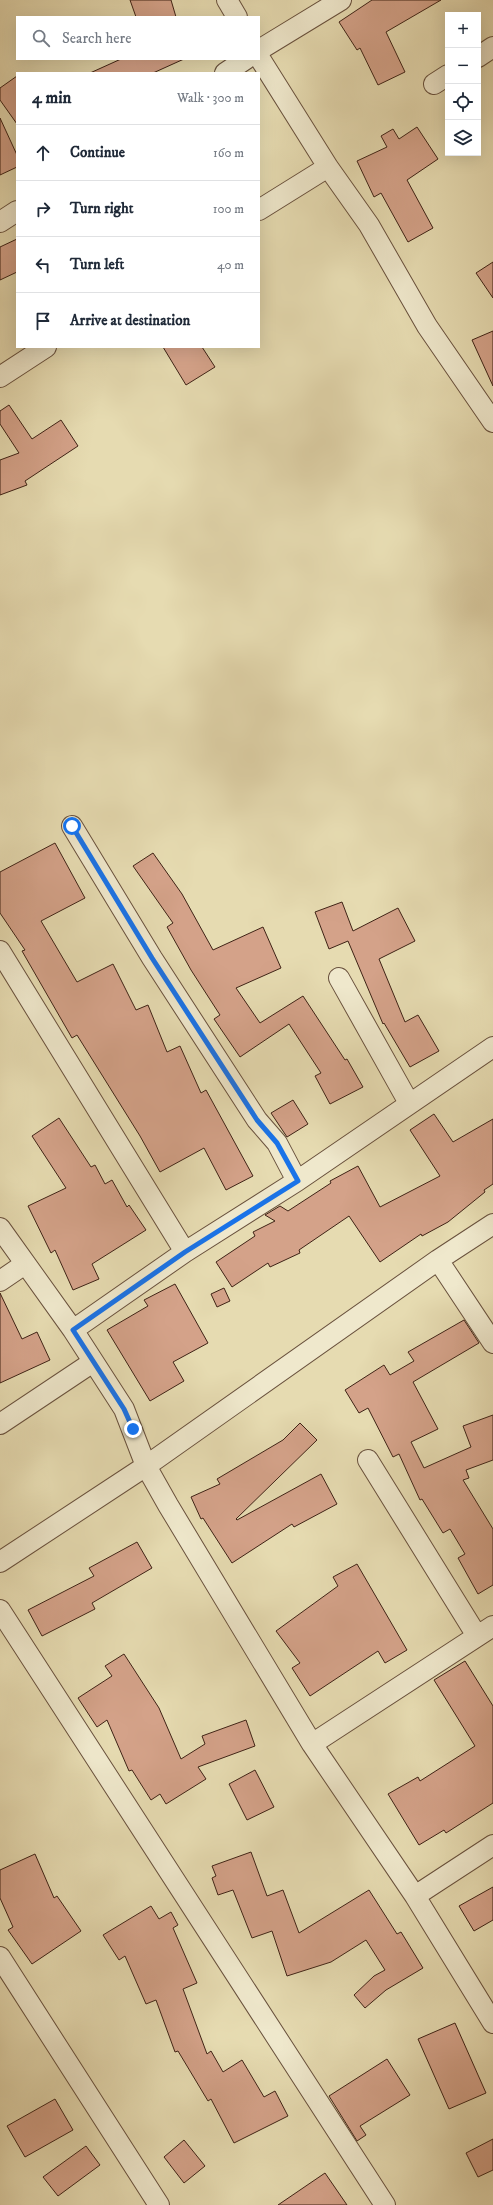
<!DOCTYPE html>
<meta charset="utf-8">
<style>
body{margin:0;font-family:"IM FELL DW Pica",serif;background:#f2f2f3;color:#1f2937}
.controls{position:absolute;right:12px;top:12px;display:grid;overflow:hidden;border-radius:0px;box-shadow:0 4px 16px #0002}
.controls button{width:36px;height:36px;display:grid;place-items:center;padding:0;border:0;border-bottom:1px solid #e0e1e3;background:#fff;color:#1f2937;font:20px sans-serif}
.stop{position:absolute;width:12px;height:12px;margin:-9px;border:3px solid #1a73e8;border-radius:50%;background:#fff}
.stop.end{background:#1a73e8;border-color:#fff;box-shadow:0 1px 4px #0008}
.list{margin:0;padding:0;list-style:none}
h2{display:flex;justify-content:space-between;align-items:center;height:52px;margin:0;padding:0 16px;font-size:17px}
h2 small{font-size:13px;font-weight:400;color:#747a83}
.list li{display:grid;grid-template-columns:26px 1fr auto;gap:12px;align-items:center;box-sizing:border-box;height:56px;padding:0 16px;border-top:1px solid #e0e1e3}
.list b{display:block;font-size:15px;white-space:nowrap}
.list em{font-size:13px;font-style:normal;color:#747a83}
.icon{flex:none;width:22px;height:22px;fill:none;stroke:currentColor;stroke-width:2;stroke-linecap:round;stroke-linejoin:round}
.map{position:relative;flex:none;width:493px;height:2205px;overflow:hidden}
.search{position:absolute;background:#fff;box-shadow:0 4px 16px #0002;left:16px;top:16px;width:244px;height:44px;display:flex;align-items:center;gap:10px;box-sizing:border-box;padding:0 14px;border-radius:0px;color:#747a83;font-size:15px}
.panel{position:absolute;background:#fff;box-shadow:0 4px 16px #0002;left:16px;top:72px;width:244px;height:276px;border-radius:0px}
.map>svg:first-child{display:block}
.building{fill:#d4a289;stroke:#3f2316}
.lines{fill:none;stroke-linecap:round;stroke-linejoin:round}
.minor-casing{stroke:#69513d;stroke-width:22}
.minor{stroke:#efe8cc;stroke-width:20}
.route{stroke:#1a73e8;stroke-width:5}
</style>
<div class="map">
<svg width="493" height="2205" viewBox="0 0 493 2205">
<rect width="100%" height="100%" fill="#e6dbb1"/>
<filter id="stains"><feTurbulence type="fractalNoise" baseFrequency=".005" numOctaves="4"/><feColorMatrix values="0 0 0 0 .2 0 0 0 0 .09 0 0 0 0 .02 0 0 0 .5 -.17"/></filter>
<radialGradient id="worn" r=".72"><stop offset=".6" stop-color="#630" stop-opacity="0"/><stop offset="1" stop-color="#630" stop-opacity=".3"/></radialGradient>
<!-- building -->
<path class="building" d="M130,0H171L176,17H136Z
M372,0H441L386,32L405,72L378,85L360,48L357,50L339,22Z
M121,59H184L153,73H90Z
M17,76V124L0,100V88Z
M0,118L17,155V167L0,175Z
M417,127L438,159L407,180L433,228L408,242L381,193L374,197L357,161L387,147L381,136L393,129L399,139Z
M17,239V272L0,280V247Z
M493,262V298L476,273Z
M493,331V386L472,340Z
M163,347H202L215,367L186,385Z
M9,405L32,439L61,420L78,446L25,481L27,485L0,495V460L19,453L0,424V411Z
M55,843L85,898L41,921L77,982L113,964L136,1010L148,1005L167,1052L180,1046L201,1093L206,1090L253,1176L226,1190L204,1148L160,1172L140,1136L77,1035L72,1038L22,951L25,950L0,913V872Z
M153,853L182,894L213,950L263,927L281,968L236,988L260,1023L303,996L345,1060L347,1059L363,1087L330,1104L315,1076L321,1073L289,1024L240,1057L214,1019L220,1015L191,970L167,927L173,923L133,866Z
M342,902L353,931L398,908L415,941L379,959L405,1022L418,1015L439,1051L410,1067L384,1023L383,1024L348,941L329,949L315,912Z
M293,1100L308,1124L287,1137L271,1113Z
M434,1114L453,1142L493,1119V1184L484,1190L485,1192L448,1222L422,1236L421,1234L380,1262L349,1216L299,1250L300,1253L270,1267L268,1263L232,1287L216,1262L255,1236L253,1232L275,1221L265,1215L280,1206L288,1211L331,1183L330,1181L358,1166L380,1207L440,1176L410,1130Z
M59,1118L91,1167L95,1165L105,1184L112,1180L127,1207L129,1205L146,1230L92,1264L99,1279L73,1290L55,1250L51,1253L28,1206L66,1188L32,1136Z
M175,1284L208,1343L173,1362L184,1381L150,1401L107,1330L148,1306L144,1300Z
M224,1288L230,1301L217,1307L211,1294Z
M0,1293L22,1339L37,1332L50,1360L0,1383Z
M464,1320L479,1343L413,1382L438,1429L411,1442L424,1468L471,1447L463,1426L493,1415V1460L466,1470L469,1478L463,1480L493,1529V1585L478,1594L458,1558L465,1554L450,1529L443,1533L422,1499L420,1500L399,1454L393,1457L368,1408L359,1413L345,1390L384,1365L390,1375L414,1361L408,1352Z
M300,1423L317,1440L236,1519L237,1520L321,1474L337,1504L294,1527L292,1524L232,1563L203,1518L201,1519L191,1497L220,1484L217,1479L283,1440Z
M137,1542L152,1568L92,1603L95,1609L42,1636L28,1610L94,1576L89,1568Z
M357,1564L407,1650L385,1663L378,1651L310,1696L292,1668L300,1663L276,1631L338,1586L333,1577Z
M124,1654L159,1708L181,1759L205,1744L202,1736L246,1720L255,1746L198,1767L206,1779L166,1804L160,1794L151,1800L132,1770L129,1771L107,1720L97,1727L78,1698L112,1676L105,1666Z
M465,1661L493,1706V1803L446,1833L444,1830L419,1845L388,1794L418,1777L420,1781L475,1746L434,1680Z
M255,1770L274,1807L247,1820L229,1784Z
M251,1852L267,1896L283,1890L299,1933L369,1890L397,1934L401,1932L423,1968L386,1990L365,2008L354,1995L374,1976L385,1970L366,1940L331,1962L287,1976L272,1931L252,1938L233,1890L218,1895L212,1878L216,1876L212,1866Z
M35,1854L54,1898L57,1896L81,1931L32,1964L8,1930L13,1927L0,1898V1870Z
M493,1887V1920L474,1931L459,1906Z
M151,1906L159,1919L171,1912L178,1925L173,1928L197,1983L183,1989L207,2054L211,2051L223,2072L242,2060L264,2097L275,2091L288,2116L234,2143L211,2099L208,2101L178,2051L175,2052L156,2000L146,2004L125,1956L119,1960L103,1935Z
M455,2023L486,2093L449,2109L418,2039Z
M387,2059L410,2095L360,2126L366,2135L357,2141L329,2096Z
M55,2099L73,2130L25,2157L7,2126Z
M493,2139V2170L478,2177L466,2153Z
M184,2140L205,2166L184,2183L164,2157Z
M86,2146L100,2165L58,2196L43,2177Z
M325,2173L347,2205H278Z"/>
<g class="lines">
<defs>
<path id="minor" d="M227,0L237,17
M259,50L341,0
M259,57L328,167L369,225L427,326L493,422
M478,57L493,47
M225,73L246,59
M434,84L448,75
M259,210L328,167
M0,222L17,211
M0,377L46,347
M72,826L152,958L257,1120L277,1143L297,1181
M0,951L185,1252
M339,978L409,1103
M493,1047L297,1181L185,1252L73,1330L124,1409L146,1466L168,1505L312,1744L415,1896L493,2023
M0,1228L73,1330
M438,1260L493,1343
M0,1281L25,1264
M0,1424L93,1362
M368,1460L477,1636
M0,1562L146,1466L438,1260L493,1224
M0,1610L385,2205
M312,1744L493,1626
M415,1896L493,1845
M0,1957L159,2205"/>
</defs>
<!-- minor casing -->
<use href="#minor" class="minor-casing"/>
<!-- minor -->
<use href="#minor" class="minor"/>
</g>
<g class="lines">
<!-- route -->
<path class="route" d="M72,826L152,958L257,1120L277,1143L298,1181L185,1252L73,1330L124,1409L133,1429"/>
</g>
<rect width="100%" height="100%" filter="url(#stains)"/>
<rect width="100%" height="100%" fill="url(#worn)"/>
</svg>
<div class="controls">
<button>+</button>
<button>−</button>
<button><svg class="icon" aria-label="locate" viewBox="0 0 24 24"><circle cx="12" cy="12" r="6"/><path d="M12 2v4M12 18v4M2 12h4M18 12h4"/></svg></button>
<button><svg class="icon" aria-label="layers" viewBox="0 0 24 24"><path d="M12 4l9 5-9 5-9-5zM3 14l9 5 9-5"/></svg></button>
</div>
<div class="stop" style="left:72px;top:826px"></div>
<div class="stop end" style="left:133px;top:1429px"></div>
<div class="search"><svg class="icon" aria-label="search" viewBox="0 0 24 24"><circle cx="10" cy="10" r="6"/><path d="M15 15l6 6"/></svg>Search here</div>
<section class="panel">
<h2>4 min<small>Walk · 300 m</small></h2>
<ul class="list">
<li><svg class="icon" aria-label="ahead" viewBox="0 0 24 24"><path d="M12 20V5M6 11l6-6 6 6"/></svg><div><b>Continue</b></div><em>160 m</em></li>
<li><svg class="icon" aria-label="right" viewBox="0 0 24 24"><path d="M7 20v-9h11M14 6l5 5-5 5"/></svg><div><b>Turn right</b></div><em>100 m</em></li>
<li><svg class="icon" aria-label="left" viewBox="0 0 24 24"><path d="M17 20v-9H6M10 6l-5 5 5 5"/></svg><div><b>Turn left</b></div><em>40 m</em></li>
<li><svg class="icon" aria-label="arrive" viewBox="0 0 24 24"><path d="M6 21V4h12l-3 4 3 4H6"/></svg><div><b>Arrive at destination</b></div></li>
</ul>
</section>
</div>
